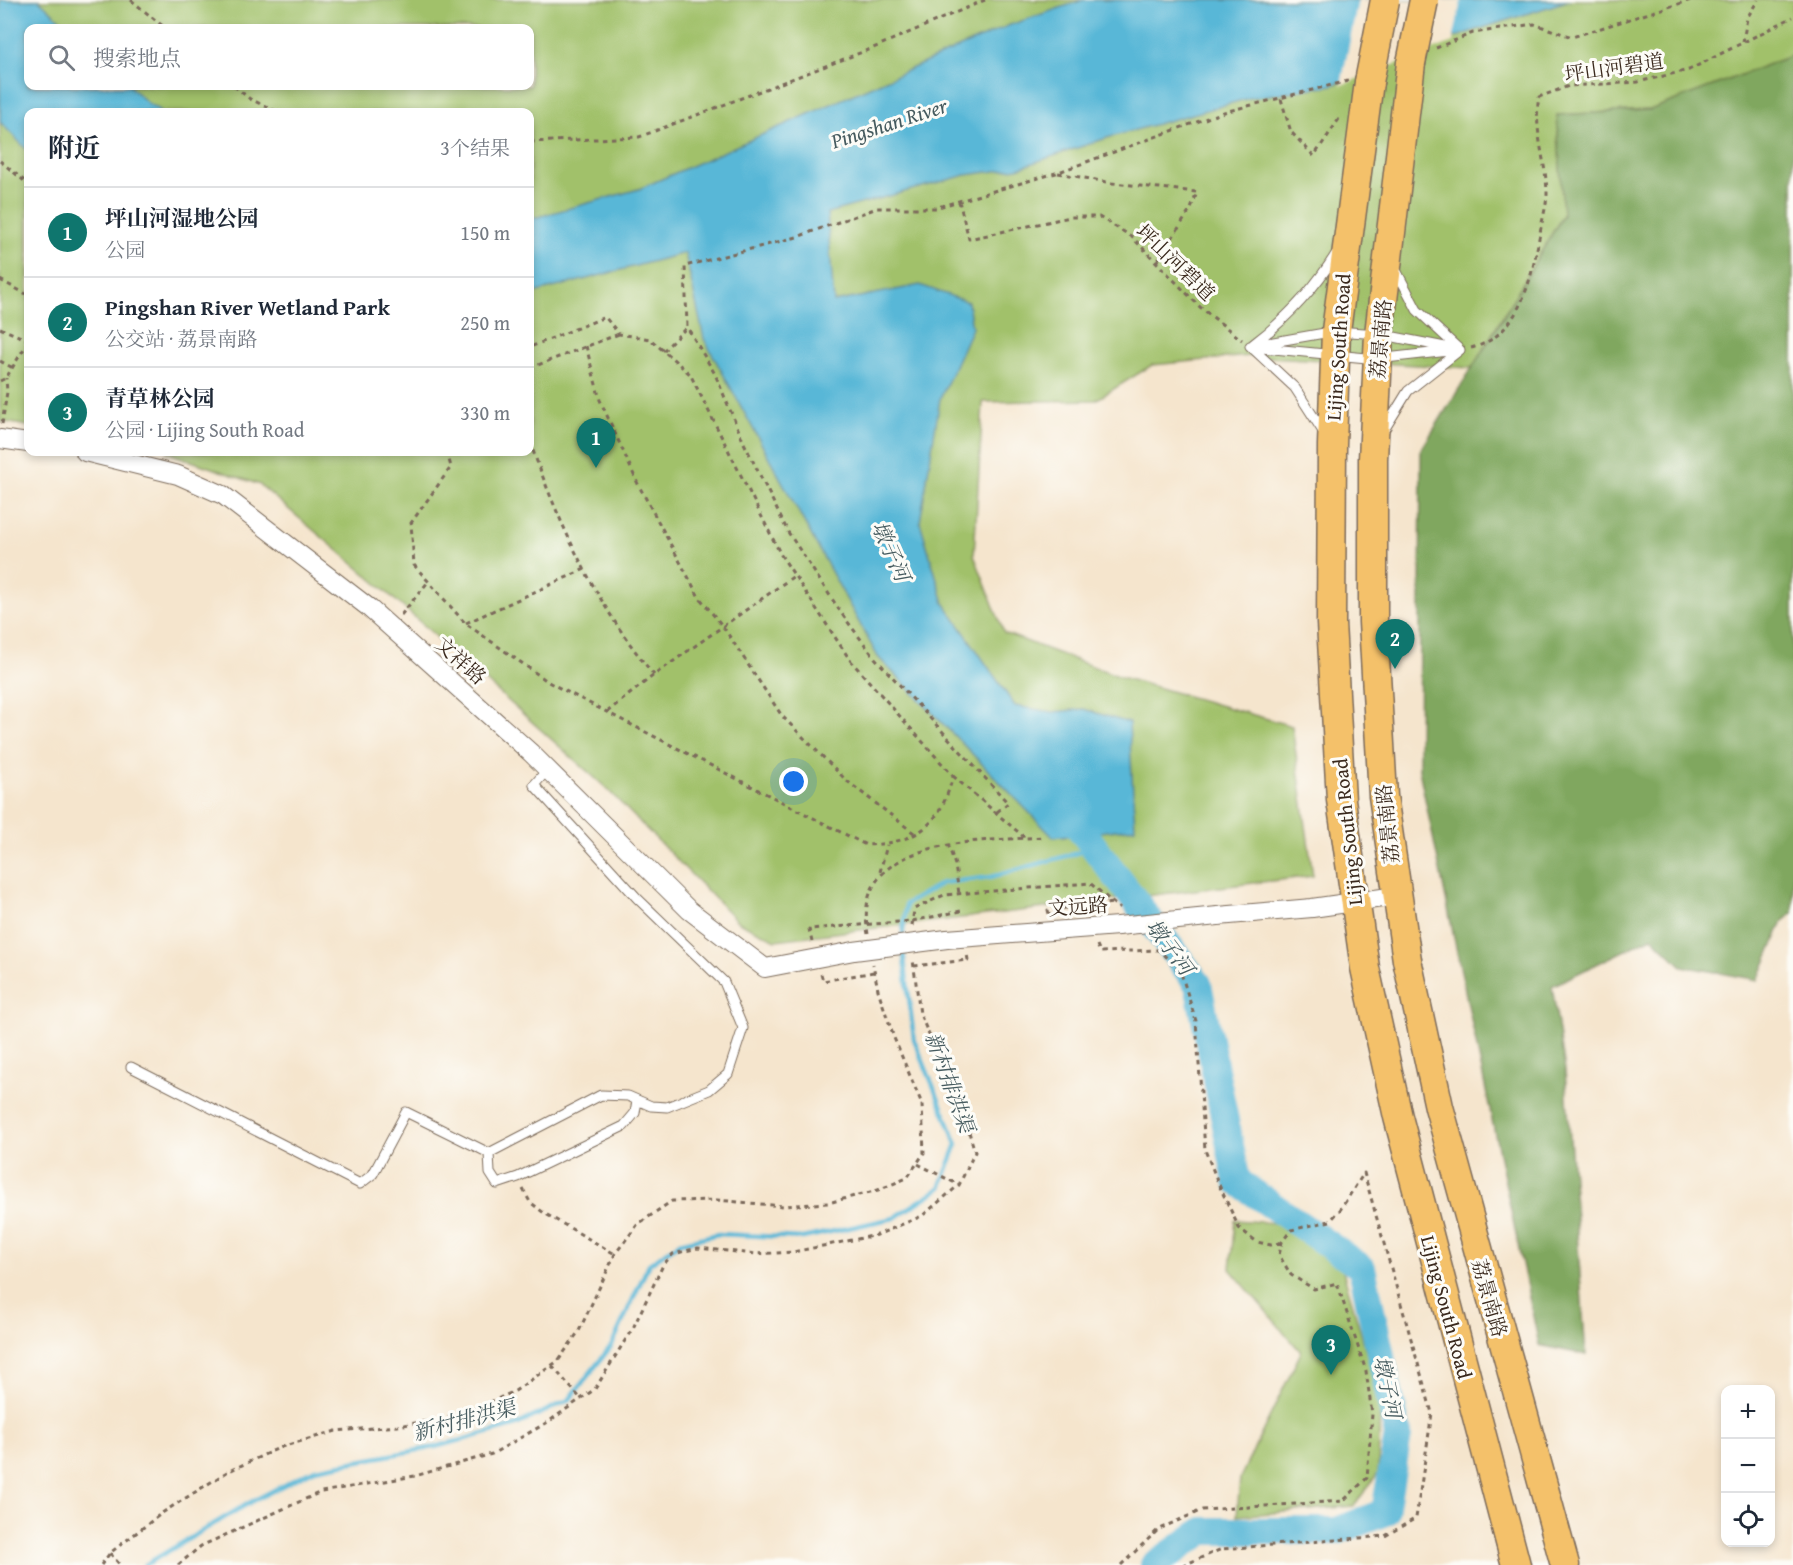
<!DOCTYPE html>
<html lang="zh">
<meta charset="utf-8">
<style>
body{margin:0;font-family:"Gentium Book Plus","Noto Serif SC",serif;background:#f6f6f7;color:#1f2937}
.controls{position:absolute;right:18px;bottom:18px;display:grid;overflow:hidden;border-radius:12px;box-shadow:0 3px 9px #0003}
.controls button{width:54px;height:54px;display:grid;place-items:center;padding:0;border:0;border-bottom:2px solid #e0e1e3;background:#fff;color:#1f2937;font:30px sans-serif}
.you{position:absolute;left:794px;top:782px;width:21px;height:21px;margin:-15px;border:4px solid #fff;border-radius:50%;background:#1a73e8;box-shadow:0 0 0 9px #1a73e833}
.badge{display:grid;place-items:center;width:39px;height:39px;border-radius:50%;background:#0f766e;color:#fff;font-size:20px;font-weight:700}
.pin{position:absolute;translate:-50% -50px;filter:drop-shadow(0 2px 3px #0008)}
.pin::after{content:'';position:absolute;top:32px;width:21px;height:18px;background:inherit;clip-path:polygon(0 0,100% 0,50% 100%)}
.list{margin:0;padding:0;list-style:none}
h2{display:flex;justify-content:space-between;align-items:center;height:78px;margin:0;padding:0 24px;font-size:26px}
h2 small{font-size:20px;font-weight:400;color:#747a83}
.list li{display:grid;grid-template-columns:39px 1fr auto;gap:18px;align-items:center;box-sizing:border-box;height:90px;padding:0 24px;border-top:2px solid #e0e1e3}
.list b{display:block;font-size:22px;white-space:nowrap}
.list p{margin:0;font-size:20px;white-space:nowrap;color:#747a83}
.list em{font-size:20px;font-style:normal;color:#747a83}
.icon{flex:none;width:33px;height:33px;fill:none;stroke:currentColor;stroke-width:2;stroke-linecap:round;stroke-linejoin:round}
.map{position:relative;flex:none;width:1793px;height:1565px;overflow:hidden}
.search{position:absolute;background:#fff;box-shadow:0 3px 9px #0003;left:24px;top:24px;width:510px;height:66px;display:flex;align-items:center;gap:15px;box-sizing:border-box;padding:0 21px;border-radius:12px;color:#747a83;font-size:22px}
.panel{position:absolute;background:#fff;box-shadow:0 3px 9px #0003;left:24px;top:108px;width:510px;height:348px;border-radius:12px}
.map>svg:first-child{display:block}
.green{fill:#a1c16a;stroke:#6e7644;stroke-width:1.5;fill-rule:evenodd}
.forest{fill:#80a75e;stroke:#5e683e;stroke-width:1.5}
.water{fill:#59b7d7;stroke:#4a707a;stroke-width:1.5}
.pier{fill:#f5e5cd}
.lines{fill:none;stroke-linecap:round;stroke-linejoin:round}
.stream{stroke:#59b7d7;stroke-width:4.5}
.river{stroke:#59b7d7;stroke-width:28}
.lane-casing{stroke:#7c6b5b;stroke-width:11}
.street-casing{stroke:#7c6b5b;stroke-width:20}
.primary-casing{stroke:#7c6b5b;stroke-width:31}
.path{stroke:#7c6b5b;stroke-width:3;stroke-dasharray:4.5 4.5;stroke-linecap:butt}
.lane{stroke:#fff;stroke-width:9}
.street{stroke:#fff;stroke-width:18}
.primary{stroke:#f4c16a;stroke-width:28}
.street-bridge-casing{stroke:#7c6b5b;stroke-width:20;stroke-linecap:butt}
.primary-bridge-casing{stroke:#7c6b5b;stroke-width:31;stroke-linecap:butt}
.street-bridge{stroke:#fff;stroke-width:18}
.primary-bridge{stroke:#f4c16a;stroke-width:28}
.labels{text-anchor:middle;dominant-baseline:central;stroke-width:6;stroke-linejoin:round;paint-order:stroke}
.street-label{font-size:20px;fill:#3b2a1e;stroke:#fdfcf7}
.water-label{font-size:21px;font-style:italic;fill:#465b5f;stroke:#fdfcf7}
</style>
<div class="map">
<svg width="1793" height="1565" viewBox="0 0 1793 1565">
<rect width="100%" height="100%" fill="#fdfcf7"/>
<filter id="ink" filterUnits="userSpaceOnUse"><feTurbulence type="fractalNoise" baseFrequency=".0167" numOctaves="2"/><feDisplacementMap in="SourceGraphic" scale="12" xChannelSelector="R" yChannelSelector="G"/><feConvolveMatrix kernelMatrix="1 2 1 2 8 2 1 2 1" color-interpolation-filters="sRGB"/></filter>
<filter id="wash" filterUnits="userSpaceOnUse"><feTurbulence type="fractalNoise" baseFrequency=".008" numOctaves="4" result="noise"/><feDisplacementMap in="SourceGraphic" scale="24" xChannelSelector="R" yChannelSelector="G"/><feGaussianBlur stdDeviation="1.35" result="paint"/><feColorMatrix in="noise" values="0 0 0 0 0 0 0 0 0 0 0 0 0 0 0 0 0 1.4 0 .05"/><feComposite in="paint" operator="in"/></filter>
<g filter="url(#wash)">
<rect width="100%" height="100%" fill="#f5e5cd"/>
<!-- green -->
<path class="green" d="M0,0H1793V55L1650,110L1557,115L1563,215L1472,368L1249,356L1152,365L1096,400L983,402L974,555L1004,633L1121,677L1292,726L1313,876L776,940L738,922L605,787L375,582L260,485L166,452H530V112H28V426L0,421ZM28,28H530V86H28Z
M1235,1220L1289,1224L1341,1264L1380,1399L1378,1473L1354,1506L1237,1516L1240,1478L1301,1352L1230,1269Z"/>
<!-- forest -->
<path class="forest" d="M1793,55V913L1783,921L1758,980L1682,966L1652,937L1552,986L1565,1070L1586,1355L1539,1345L1419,770L1421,450L1498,326L1563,215L1557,115L1650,110Z"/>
<!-- water -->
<path class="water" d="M0,0H39L69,28H28V86H129L149,104L163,112H28V151L0,122Z
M1083,0H1570L1467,33L1333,85L1250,98L1107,138L1018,168L966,175L827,213L834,302L920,285L968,302L972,328L940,399L920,522L944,603L1015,706L1053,712L1084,709L1129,723L1135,828L1053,837L878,657L704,339L685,253L530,294V219L639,189L1010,25Z"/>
<!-- pier -->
<path class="pier" d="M1358,0H1461L1453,42L1341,85Z"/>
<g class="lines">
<!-- stream -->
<path class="stream" d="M902,942L906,904L942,883L991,877L1095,848
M145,1565L249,1503L315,1469L435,1447L514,1426L569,1400L612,1345L649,1264L679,1243L718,1234L803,1238L894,1218L940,1188L957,1144L914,1039L903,950"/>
<!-- river -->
<path class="river" d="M1060,802L1198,984L1237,1181L1362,1268L1398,1435L1385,1512L1337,1531H1203L1154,1565"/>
</g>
</g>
<g filter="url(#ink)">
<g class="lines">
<defs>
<path id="lane" d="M1395,268L1417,310L1460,350
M1252,345C1287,319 1313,291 1336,254
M1250,346L1336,331L1379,334L1460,350
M1250,346L1295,388L1324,433
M1262,348L1377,359L1449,351
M1384,430L1408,391L1460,350
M131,1067L360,1184L373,1174L406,1112L489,1153L601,1095L628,1096L651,1106L667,1107L709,1090L728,1074L743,1028L724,982L637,898L534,785L548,769
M489,1153L490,1173L497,1184L518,1177L624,1126L635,1113L637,1100"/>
<path id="street" d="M0,439L28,443
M85,452L178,475L223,495L368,607L531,753L689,910L765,968L854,951
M1218,916L1312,908L1396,896
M947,939L1118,926"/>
<path id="primary" d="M1411,63L1379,334L1373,459V622L1383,796L1407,960L1439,1107L1565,1565
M1369,82L1336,331L1332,445L1331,623L1341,800L1365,968L1398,1117L1516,1565"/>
</defs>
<!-- lane casing -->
<use href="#lane" class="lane-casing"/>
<!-- street casing -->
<use href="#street" class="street-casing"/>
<!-- primary casing -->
<use href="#primary" class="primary-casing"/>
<!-- path -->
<path class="path" d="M131,0L165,28
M1743,42L1747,18L1758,0
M1436,48L1473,33L1534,24L1572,37L1691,0
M234,86L250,99L278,112
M1281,99L1291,132L1314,156L1341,116
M530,142L639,137L873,48L985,0
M0,161L28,184
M1058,173L1112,183L1197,192L1191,209L1157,261
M959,201L969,239L1070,217H1099L1131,236L1200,307L1242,340
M0,280L28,295
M0,328L28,340
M586,346L600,400L638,484L699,597L724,628L782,716L847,781L914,833
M1471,348C1521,336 1532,276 1540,233C1542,220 1547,205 1547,193C1546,160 1533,129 1539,97L1569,86L1638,82L1689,70L1793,17
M663,351L687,327
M0,361L13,368
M530,368L619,334
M0,381L6,378L28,342
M2,424L7,392L6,378
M530,442C559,525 598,608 654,675
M447,452L451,467L411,523L414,565L465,623L550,683L866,845C917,843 940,826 953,776L850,660L781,555L690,374L650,339L619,334L605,317L530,347
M401,615L428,582
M466,623L585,569
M607,712L654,675L794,576
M953,776L1024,837
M997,812L1008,803L875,658L844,617L788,532L744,443L715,374L687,327L685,266L797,237L877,208H935L959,201L1056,173L1224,112L1348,81
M948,844L955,865L959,894
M880,872L887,845
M1049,914L1048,910L1114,903
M912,926L914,909L944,895L1090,883L1120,909
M868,934C850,835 980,842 1044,837
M1154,939L1165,949L1159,950L1181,973L1196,1021L1205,1150L1219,1185L1239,1228L1257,1242L1271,1245L1282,1242
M812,942L809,929L912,921L961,911
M1097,945L1100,952L1159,950
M914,966L968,960L967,954
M821,974L823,981L874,972
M918,1164L959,1185
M523,1189L530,1202L544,1213L615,1254
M552,1366L582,1400
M110,1553L120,1565
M101,1565L110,1553L162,1513L227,1472L281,1447L336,1431L398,1426L461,1415L515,1391L558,1361L579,1331L615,1254L638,1224L672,1201L717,1200L783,1206L828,1203L878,1190L907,1178L924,1153L922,1104L894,1038L878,990L873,964
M178,1565L201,1546L321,1492L415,1476L492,1454L548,1422L595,1389L634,1326L663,1265L673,1254L698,1248L756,1254L793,1252L877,1235L922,1216L959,1185L975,1152L965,1119L920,1014L913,960
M1121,1565L1159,1529L1202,1510L1343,1501L1367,1478L1372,1414L1366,1371L1337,1283L1314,1289L1291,1275L1279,1255L1282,1242L1291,1230L1330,1221L1340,1210L1364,1173L1432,1413L1416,1518L1385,1536L1222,1549L1184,1565"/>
<!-- lane -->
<use href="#lane" class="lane"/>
<!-- street -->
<use href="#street" class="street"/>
<!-- primary -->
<use href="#primary" class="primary"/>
<defs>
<path id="street-bridge" d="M1118,926L1218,916
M854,951L947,939"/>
<path id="primary-bridge" d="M1411,63L1424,0
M1369,82L1385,0"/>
</defs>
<!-- street-bridge casing -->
<use href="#street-bridge" class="street-bridge-casing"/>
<!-- primary-bridge casing -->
<use href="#primary-bridge" class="primary-bridge-casing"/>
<!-- street-bridge -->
<use href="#street-bridge" class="street-bridge"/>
<!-- primary-bridge -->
<use href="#primary-bridge" class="primary-bridge"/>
</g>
</g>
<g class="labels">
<!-- street labels -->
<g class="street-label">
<text transform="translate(1614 67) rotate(-8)">坪山河碧道</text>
<text transform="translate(1176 262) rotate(44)">坪山河碧道</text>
<text transform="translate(1380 339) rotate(-85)">荔景南路</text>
<text transform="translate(1338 347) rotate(-86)">Lijing South Road</text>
<text transform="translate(461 660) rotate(42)">文祥路</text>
<text transform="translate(1387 824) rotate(-96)">荔景南路</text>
<text transform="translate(1347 832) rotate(-96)">Lijing South Road</text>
<text transform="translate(1078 906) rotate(-4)">文远路</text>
<text transform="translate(1490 1298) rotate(74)">荔景南路</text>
<text transform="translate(1447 1307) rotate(75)">Lijing South Road</text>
</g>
<!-- water labels -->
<g class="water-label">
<text transform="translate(889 123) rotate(-18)">Pingshan River</text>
<text transform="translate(891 551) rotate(66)">墩子河</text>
<text transform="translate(1170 947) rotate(53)">墩子河</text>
<text transform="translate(950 1082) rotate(70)">新村排洪渠</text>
<text transform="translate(1388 1387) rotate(78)">墩子河</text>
<text transform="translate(464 1420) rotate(-15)">新村排洪渠</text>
</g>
</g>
</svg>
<div class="controls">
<button>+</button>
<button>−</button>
<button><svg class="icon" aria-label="locate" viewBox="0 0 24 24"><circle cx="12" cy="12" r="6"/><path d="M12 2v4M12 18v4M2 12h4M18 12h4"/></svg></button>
</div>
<div class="you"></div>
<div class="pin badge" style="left:596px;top:468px">1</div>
<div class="pin badge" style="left:1395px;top:669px">2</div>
<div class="pin badge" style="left:1331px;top:1375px">3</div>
<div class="search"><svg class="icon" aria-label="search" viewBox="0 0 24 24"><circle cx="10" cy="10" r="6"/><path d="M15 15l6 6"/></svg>搜索地点</div>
<section class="panel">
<h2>附近<small>3个结果</small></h2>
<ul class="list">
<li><span class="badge">1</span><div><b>坪山河湿地公园</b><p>公园</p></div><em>150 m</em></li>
<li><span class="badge">2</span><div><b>Pingshan River Wetland Park</b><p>公交站 · 荔景南路</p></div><em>250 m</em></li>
<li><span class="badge">3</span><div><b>青草林公园</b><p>公园 · Lijing South Road</p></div><em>330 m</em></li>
</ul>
</section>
</div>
